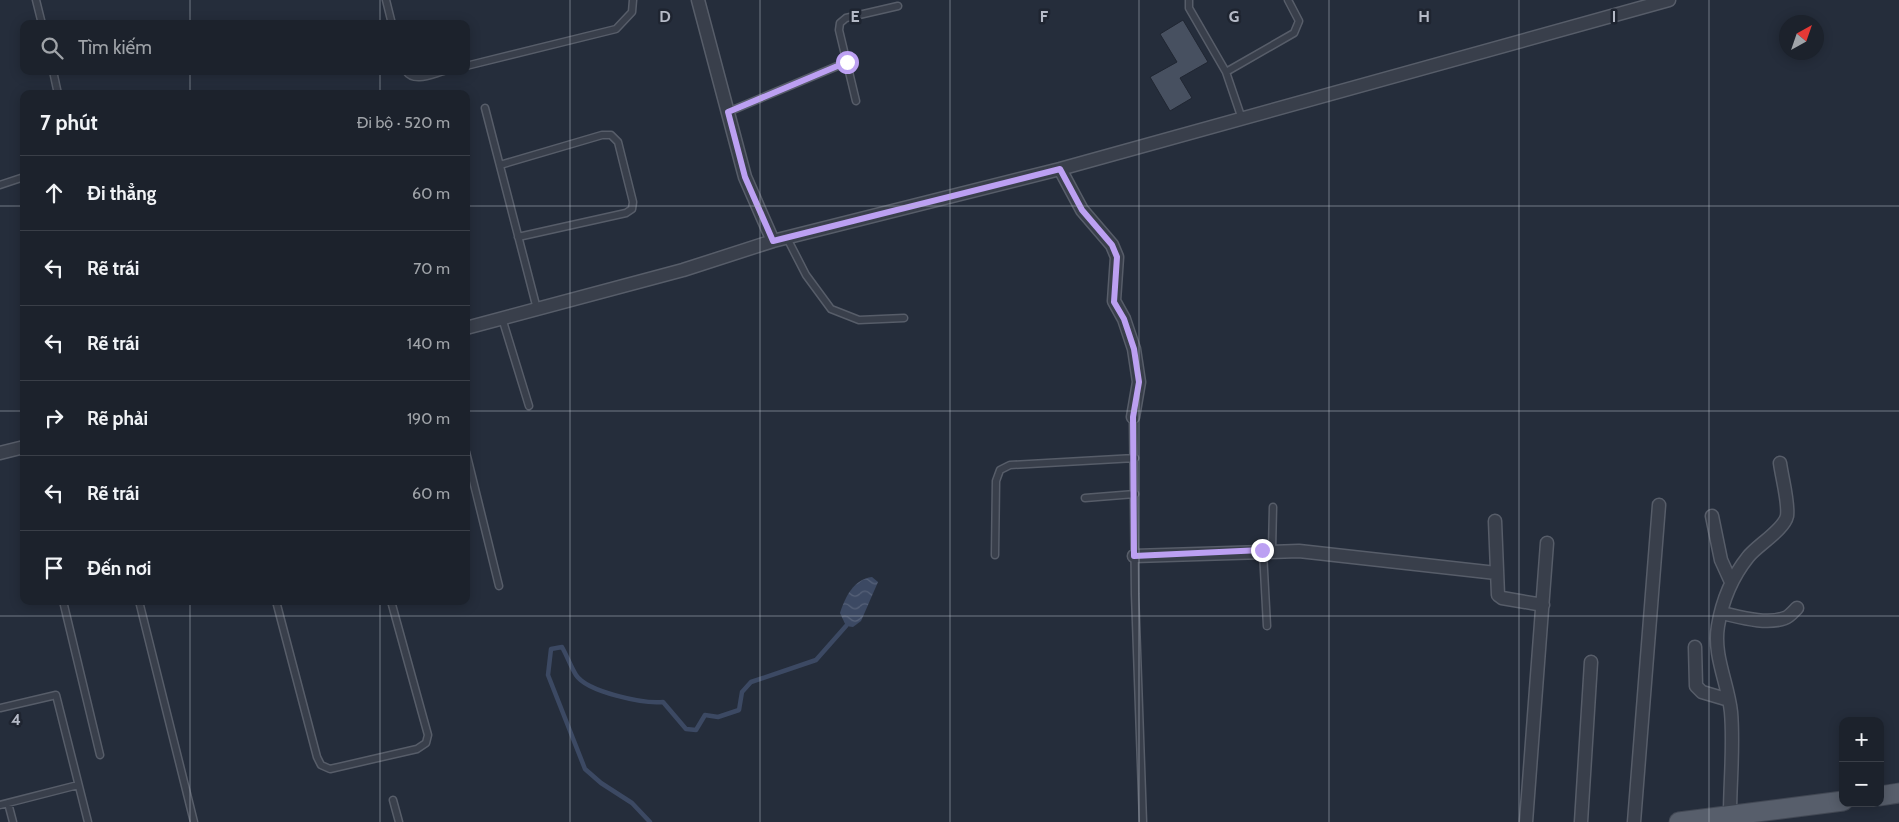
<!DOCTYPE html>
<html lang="vi">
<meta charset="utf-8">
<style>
body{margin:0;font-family:Cabin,sans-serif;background:#252a34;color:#f1f3f6}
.controls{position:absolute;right:15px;bottom:15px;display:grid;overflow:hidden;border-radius:10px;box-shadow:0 2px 12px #0003}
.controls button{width:45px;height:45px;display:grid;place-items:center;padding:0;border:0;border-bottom:1px solid #3a3f48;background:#1c222c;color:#f1f3f6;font:25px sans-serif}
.compass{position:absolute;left:1779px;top:15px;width:45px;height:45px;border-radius:50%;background:#1c222c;box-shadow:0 2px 12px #0003;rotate:40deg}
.stop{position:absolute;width:15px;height:15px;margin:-11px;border:4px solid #bca0f2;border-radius:50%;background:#fff}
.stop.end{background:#bca0f2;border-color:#fff;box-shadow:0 1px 5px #0008}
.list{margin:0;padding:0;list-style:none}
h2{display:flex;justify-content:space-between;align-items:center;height:65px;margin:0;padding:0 20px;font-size:21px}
h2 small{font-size:16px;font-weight:400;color:#a0a4a9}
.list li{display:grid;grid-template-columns:32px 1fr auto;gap:15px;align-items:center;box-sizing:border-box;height:75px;padding:0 20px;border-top:1px solid #3a3f48}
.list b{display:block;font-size:19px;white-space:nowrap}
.list em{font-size:16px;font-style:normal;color:#a0a4a9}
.icon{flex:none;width:28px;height:28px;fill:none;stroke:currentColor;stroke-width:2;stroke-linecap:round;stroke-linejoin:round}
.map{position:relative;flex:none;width:1899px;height:822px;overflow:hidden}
.search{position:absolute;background:#1c222c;box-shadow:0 2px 12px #0003;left:20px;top:20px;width:450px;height:55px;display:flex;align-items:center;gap:12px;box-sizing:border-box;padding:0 18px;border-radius:10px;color:#a0a4a9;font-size:19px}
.panel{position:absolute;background:#1c222c;box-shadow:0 2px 12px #0003;left:20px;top:90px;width:450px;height:515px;border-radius:10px}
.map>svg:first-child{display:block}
.water{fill:url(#water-waves)}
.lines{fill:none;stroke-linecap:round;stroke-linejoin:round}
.stream{stroke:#3c4963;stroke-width:4.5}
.building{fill:#475060;stroke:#202632}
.lane-casing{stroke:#575d69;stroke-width:9}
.street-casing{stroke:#575d69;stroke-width:15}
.primary-casing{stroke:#424854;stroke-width:21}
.lane{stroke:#393f4b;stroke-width:6}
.street{stroke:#393f4b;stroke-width:12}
.primary{stroke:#575e6b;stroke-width:19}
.route{stroke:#bca0f2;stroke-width:6}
.grid{fill:none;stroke:#b5bac7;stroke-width:1;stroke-opacity:0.55}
.grid-label{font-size:16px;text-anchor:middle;font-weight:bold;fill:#b5bac7;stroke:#1e2430;stroke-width:5;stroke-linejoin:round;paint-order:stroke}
</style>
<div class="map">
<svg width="1899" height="822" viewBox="0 0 1899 822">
<defs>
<pattern id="water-waves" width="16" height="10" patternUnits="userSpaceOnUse" patternTransform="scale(1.25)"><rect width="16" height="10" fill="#3c4963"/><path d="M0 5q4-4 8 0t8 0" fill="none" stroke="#566178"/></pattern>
</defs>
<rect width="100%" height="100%" fill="#252d3b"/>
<!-- water -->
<path class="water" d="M872,577L878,582L861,621L853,627L846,626L840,613C845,597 854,579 872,577Z"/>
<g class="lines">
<!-- stream -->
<path class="stream" d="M650,822L632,803L601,783L585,769L548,675L551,649L562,647C567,656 571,667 576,675C587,692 644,704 663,702L686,729L696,730L705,715L718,717L739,710L742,692L751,682L816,660L846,626"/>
</g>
<!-- building -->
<path class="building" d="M1183,20L1208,62L1180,78L1192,98L1170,111L1150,77L1177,62L1160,34Z"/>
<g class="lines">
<defs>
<path id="lane" d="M36,0L42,24
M386,0L392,24
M1189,0V8L1226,72L1242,119
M466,66L616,29L632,12L633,0
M53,71L58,94
M406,71C414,83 432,74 444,71
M1226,72L1294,33L1299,21L1288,0
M856,101L839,30L840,23L846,18L898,6
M485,108L537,309
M728,112L847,62
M500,165L602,135H611L618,142L633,202L632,209L626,213L518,237
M0,185L24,177
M787,238L806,275L831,309L859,320L904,318
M502,318L529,406
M1133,417L1135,594L1143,822
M466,452L499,586
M1085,498L1135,494
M1272,550L1273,507
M1263,552L1267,626
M995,555L996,481L1000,470L1010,465L1135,458
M63,601L100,755
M139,601L194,822
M276,601L317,757L321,765L330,769L417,749L426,743L428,735L391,601
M0,708L56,695L88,822
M393,800L399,822
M8,803L13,822
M0,805L78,785"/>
<path id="street" d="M1060,169L1082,210L1112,245L1117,257L1114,301L1124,319L1134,349L1139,382L1133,417
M773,241L1060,169L1669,0
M466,328L683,270L773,241L745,177L698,0
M0,453L24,447
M1712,516L1721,560L1731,582
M1495,521L1498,595L1502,598L1543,605
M1134,556L1299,551L1496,573
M1722,613C1740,617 1766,625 1785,618C1789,617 1794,611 1797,608
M1695,647L1696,686L1702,692L1729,700
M1730,815C1730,781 1734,746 1731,712C1728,683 1713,656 1718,626C1722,602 1732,577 1748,557C1756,546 1784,530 1787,516C1789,503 1782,478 1780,463
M1526,822L1547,543
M1581,822L1591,662
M1634,822L1659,505"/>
<path id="primary" d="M1880,796L1899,793
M1679,822L1843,801"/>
</defs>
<!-- lane casing -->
<use href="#lane" class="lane-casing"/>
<!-- street casing -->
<use href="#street" class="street-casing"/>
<!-- primary casing -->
<use href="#primary" class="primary-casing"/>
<!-- lane -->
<use href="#lane" class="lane"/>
<!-- street -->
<use href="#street" class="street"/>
<!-- primary -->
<use href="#primary" class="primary"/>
</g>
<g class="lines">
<!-- route -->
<path class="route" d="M847,62L728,112L745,177L773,241L1060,169L1082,210L1112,245L1117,257L1114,302L1124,319L1134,349L1139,382L1133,417L1134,556L1262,550"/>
</g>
<!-- grid -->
<path class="grid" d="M190,0V24M380,0V24M570,0V822M760,0V822M950,0V822M1139,0V822M1329,0V822M1519,0V822M1709,0V822M190,71V94M380,71V94M0,206H24M466,206H1899M0,411H24M466,411H1899M190,601V822M380,601V822M0,616H1899"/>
<g class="grid-label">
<text x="665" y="22">D</text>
<text x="855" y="22">E</text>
<text x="1044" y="22">F</text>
<text x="1234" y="22">G</text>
<text x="1424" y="22">H</text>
<text x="1614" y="22">I</text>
<text x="16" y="725">4</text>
</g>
</svg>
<div class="controls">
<button>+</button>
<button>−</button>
</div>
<svg class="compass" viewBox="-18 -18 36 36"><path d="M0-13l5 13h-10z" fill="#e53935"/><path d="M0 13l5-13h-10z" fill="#a0a4a9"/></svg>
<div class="stop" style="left:847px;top:62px"></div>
<div class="stop end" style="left:1262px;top:550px"></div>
<div class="search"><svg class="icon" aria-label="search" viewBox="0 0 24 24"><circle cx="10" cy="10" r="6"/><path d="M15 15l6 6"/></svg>Tìm kiếm</div>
<section class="panel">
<h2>7 phút<small>Đi bộ · 520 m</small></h2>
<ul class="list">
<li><svg class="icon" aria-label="ahead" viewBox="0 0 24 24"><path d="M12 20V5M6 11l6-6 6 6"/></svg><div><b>Đi thẳng</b></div><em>60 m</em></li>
<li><svg class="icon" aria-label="left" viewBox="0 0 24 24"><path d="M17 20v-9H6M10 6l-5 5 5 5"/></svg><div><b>Rẽ trái</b></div><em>70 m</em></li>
<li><svg class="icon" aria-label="left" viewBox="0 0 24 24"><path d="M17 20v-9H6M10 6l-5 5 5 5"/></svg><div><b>Rẽ trái</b></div><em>140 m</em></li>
<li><svg class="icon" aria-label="right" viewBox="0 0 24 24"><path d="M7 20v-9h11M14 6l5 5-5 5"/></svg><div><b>Rẽ phải</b></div><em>190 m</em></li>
<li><svg class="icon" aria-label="left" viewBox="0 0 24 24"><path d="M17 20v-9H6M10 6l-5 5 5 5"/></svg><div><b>Rẽ trái</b></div><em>60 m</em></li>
<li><svg class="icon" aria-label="arrive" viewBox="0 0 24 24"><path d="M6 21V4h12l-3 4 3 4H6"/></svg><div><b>Đến nơi</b></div></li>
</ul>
</section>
</div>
